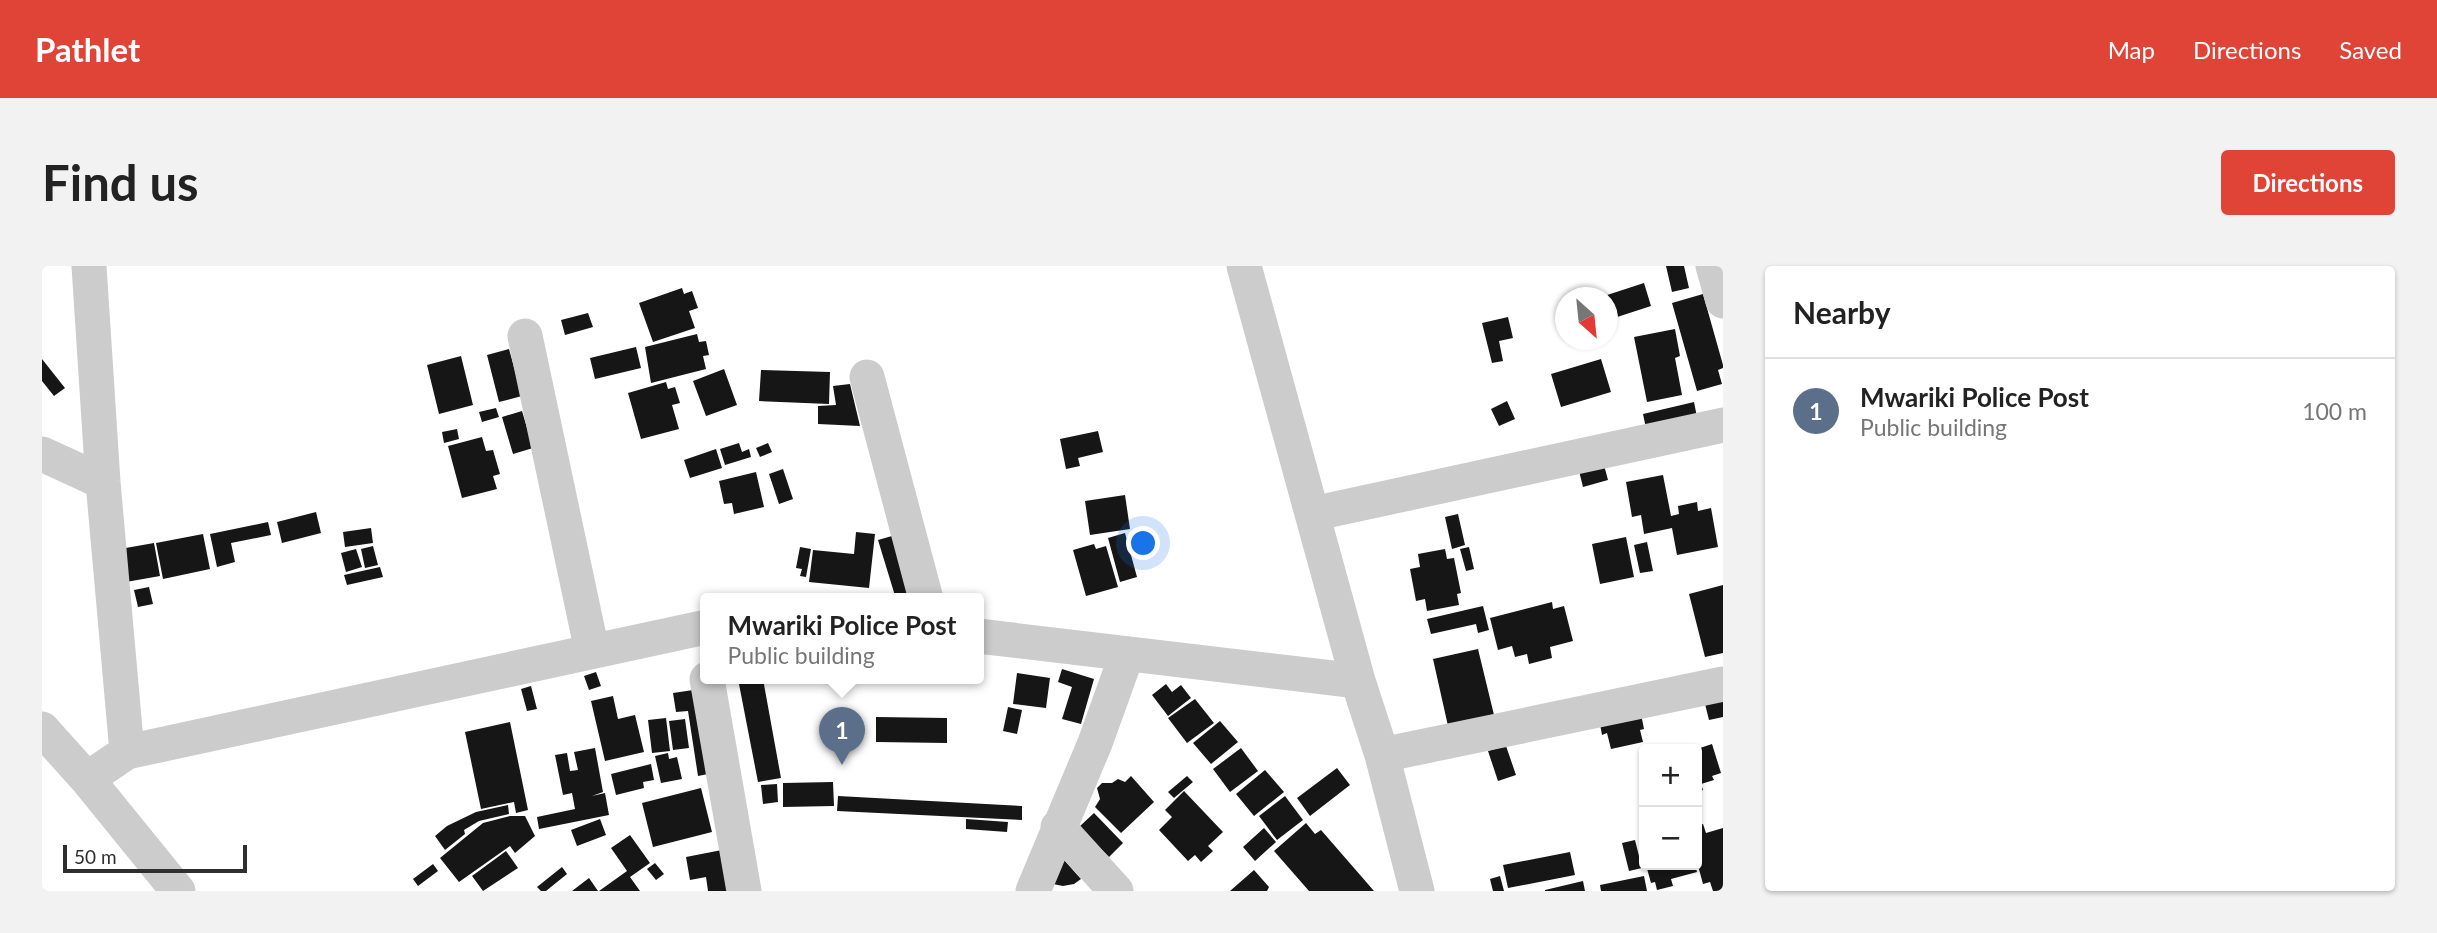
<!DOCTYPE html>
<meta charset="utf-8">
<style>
body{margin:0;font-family:Lato,sans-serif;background:#f2f2f2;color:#222}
.controls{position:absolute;right:21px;bottom:21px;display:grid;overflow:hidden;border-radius:7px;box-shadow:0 2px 5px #0004}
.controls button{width:63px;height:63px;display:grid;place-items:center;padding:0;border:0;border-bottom:2px solid #e0e0e0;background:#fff;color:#222;font:35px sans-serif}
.compass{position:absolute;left:1513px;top:21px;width:63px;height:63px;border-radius:50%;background:#fff;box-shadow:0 2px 5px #0004;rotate:153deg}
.scale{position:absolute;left:21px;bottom:18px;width:184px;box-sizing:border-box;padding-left:7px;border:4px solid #2f2f2f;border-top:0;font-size:19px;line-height:24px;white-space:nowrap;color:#2f2f2f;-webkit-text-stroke:5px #fff;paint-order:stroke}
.you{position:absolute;left:1102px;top:278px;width:24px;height:24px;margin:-18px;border:5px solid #fff;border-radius:50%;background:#1a73e8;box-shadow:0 0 0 10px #1a73e833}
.badge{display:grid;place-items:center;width:46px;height:46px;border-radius:50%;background:#df4437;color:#fff;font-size:23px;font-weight:700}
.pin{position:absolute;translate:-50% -58px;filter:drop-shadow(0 2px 4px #0008)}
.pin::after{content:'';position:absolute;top:37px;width:24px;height:21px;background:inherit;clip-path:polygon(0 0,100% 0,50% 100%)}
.popup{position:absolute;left:658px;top:327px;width:284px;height:91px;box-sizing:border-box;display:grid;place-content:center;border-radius:7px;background:#fff;filter:drop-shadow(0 2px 5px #0005);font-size:23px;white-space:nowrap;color:#767676}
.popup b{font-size:26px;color:#222}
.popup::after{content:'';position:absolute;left:50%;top:100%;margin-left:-14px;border:14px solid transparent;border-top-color:#fff}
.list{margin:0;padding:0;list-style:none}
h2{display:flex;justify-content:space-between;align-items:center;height:91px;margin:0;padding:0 28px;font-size:30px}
h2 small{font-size:23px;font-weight:400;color:#767676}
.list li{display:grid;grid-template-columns:46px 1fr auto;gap:21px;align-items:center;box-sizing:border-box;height:105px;padding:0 28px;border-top:2px solid #e0e0e0}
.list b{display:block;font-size:26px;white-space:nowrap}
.list p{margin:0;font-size:23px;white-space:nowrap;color:#767676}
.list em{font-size:23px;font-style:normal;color:#767676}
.map{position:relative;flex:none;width:1681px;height:625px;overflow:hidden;border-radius:7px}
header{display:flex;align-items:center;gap:42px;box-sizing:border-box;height:98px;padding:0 35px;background:#df4437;color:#fff}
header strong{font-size:33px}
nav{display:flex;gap:38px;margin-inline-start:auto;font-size:24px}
.intro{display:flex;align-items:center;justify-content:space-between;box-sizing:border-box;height:168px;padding:0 42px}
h1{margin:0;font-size:49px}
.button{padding:18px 32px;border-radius:7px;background:#df4437;color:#fff;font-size:24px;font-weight:700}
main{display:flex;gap:42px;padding:0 42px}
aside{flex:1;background:#fff;border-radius:7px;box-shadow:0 2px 5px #0004}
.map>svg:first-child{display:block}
.building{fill:#161616}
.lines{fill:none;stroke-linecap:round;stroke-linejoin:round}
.minor{stroke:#ccc;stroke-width:35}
</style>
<header>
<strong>Pathlet</strong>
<nav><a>Map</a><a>Directions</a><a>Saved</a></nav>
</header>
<div class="intro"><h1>Find us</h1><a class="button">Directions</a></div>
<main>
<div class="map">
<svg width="1681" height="625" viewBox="0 0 1681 625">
<rect width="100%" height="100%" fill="#fff"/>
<!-- building -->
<path class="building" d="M1624,0H1642L1647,22L1630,26Z
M1602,17L1609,40L1566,54V32L1559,31Z
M640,22L642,28L650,25L656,42L647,45L653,62L611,76L597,37Z
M1661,28L1681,99V102L1676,104L1680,118L1655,125L1630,37Z
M546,47L551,61L523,69L519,54Z
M1466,51L1471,72L1457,75L1461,95L1450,97L1440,57Z
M1633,63L1638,90L1633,92L1640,129L1605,136L1592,71Z
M655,68L657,76L664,75L667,89L661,90L664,103L609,117L603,81Z
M594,81L599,102L553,113L548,92Z
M467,83L480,130L457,136L445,89Z
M419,90L431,139L397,148L385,99Z
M0,93L23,122L12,130L0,115Z
M1559,93L1569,126L1519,141L1509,108Z
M682,103L695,139L664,150L651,115Z
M719,104L788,106L787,138L717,135Z
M624,116L626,123L633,121L638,137L630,139L637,163L599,173L586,127Z
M808,118L818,160L776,158V140L794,139L791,120Z
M1465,135L1473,153L1457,160L1449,143Z
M1652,136L1656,156L1605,167L1601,148Z
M454,142L457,151L440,156L437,146Z
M480,145L491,182L471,188L460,151Z
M415,163L417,173L402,177L400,166Z
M1056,165L1061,186L1036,192L1038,200L1024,203L1018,173Z
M440,171L444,185L451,184L458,208L451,210L455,223L420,232L406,180Z
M697,177L700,186L707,183L709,191L683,199L678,183Z
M726,177L730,186L718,191L714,182Z
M674,183L680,202L648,212L642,194Z
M1562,199L1566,214L1541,221L1537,205Z
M741,203L751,233L737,238L727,208Z
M714,206L722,241L692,248L690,237L682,238L677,215Z
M1621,209L1629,250L1637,248L1636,240L1655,236L1656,245L1669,242L1676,281L1635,289L1630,262L1602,268L1599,249L1590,251L1584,216Z
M1083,229L1088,263L1048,269L1043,235Z
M274,246L279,267L240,277L235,256Z
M1416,248L1423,279L1410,283L1403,251Z
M226,256L229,269L189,277L193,296L175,301L168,268Z
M329,262L331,277L303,281L301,266Z
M814,266L833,268L827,322L767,316L771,284L812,288Z
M1083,267L1095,311L1078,316L1066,272Z
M161,268L168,303L121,313L114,277Z
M850,270L868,328L854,333L836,274Z
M1584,271L1592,311L1558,318L1550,278Z
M1605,276L1611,305L1598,307L1592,279Z
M112,277L118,310L84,316L78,283Z
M1052,278L1054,283L1064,280L1076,321L1044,330L1031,284Z
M331,280L336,299L323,302L319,283Z
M758,281L769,283L764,311L758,310L760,303L754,302Z
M1427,281L1432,303L1424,305L1418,283Z
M314,283L320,301L304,306L299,287Z
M1403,283L1405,293L1412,292L1419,327L1415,328L1417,339L1385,345L1383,333L1374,335L1368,303L1378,301L1376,288Z
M338,301L341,311L305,319L302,309Z
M1681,319V387L1663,391L1647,328Z
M107,321L111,338L96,341L92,324Z
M1510,336L1511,343L1522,340L1531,375L1508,381L1510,392L1487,398L1485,388L1473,391L1470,380L1456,384L1448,352Z
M1441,340L1447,364L1436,367L1434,358L1389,368L1385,353Z
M1436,383L1452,449L1406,460L1391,393Z
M1020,403L1052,413L1039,458L1020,453L1030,421L1016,416Z
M554,406L559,420L547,424L542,410Z
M975,407L1008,412L1004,442L971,438Z
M696,413H721L739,512L716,516Z
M1124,418L1130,426L1139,419L1149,432L1126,450L1110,429Z
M489,420L495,443L485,445L479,423Z
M658,423L671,507L656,510L646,445L634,446L631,427Z
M571,430L576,453L593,449L602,486L563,495L549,435Z
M1153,433L1172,457L1145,477L1126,452Z
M1681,434V451L1667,454L1663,438Z
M966,441L980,444L975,468L961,465Z
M1599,448L1602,463L1598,464L1601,476L1569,483L1565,467L1560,469L1558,458Z
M834,451L905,452V477L834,476Z
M624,452L628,485L610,487L606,454Z
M643,453L647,482L631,484L627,455Z
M1178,455L1196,476L1169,498L1151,477Z
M468,456L486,544L474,547L472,536L439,543L423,466Z
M807,456H816L814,477L805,476Z
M1670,478L1679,507L1670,510L1672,514L1659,518L1661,524L1655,526V483Z
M1464,480L1474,509L1456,515L1446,485Z
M553,482L561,526L550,530L563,527L567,549L497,563L495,551L533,543L530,527L521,529L513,489L525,487L528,505L536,504L532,486Z
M1199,482L1216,505L1188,526L1171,503Z
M626,487L627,493L635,491L640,513L619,517L613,490Z
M609,498L612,514L601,516L602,522L574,529L569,508Z
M1295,502L1308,519L1268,550L1255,532Z
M1223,504L1242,526L1212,550L1194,528Z
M1089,510L1112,536L1079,567L1053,541L1058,533L1055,522L1060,517H1070L1076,513L1083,516Z
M1145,510L1151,516L1132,532L1126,526Z
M791,516L792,540L741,541V517Z
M735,518L736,536L721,538L719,519Z
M659,522L670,566L611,581L600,537Z
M1142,525L1181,566L1166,580L1171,585L1159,596L1153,589L1146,595L1117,564L1130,551L1123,544Z
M796,530L980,540V554L795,545Z
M1243,530L1261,554L1235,574L1217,550Z
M466,539L467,548L437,555L422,564L423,568L403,584L393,570L405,560L434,546Z
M1052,547L1081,577L1067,591L1037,561Z
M468,550H483L493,570L473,587L468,580L417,616L398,592L441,557Z
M558,553L564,569L535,580L529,564Z
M924,553L966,556L965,566L924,563Z
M1264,557L1273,568L1279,564L1332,625H1267L1232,585Z
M1661,558L1664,567L1681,562V625H1671L1668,616L1661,618L1655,596V560Z
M1222,562L1234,576L1213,595L1201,581Z
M588,569L608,597L588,611L598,625H557L585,605L569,582Z
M1593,574L1600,602L1587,605L1580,577Z
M685,583L686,625H666L664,611L648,614L644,591Z
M464,585L476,602L441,625L430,610Z
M1528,586L1533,609L1466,622L1461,599Z
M1022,594L1039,613L1032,618L1021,620L1011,618Z
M613,597L622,608L614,614L605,603Z
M391,598L396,605L376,620L371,613Z
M1604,599H1653L1655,606L1629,613L1631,620L1615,624L1613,616L1609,617Z
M520,601L525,608L504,625H499L495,621Z
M1212,604L1227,621L1225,625H1188Z
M1458,610L1462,625H1451L1448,613Z
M1602,610L1605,625H1559L1558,619Z
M547,612L556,625H530Z
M1541,615L1543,625H1503V624Z"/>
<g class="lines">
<!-- minor -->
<path class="minor" d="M47,0L61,216L85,486
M1202,0L1316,415L1340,489L1375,625
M1671,0L1681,35
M483,70L550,385
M825,111L884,333
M0,188L61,216
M1270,248L1681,159
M936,370L1316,415
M665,413L702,625
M0,463L45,513L136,625
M1340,489L1681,418
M45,513L85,486L664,361
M1016,561L1074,625
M991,625L1053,477L1085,388"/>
</g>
</svg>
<div class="controls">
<button>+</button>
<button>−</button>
</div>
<svg class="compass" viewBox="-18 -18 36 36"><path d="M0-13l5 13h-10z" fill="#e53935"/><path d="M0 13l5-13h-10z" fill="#767676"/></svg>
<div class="scale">50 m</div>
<div class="you"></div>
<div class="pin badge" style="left:800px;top:499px;background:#5c6f8a">1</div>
<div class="popup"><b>Mwariki Police Post</b>Public building</div>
</div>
<aside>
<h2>Nearby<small></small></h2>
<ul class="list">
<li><span class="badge" style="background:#5c6f8a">1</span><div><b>Mwariki Police Post</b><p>Public building</p></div><em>100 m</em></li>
</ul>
</aside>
</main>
